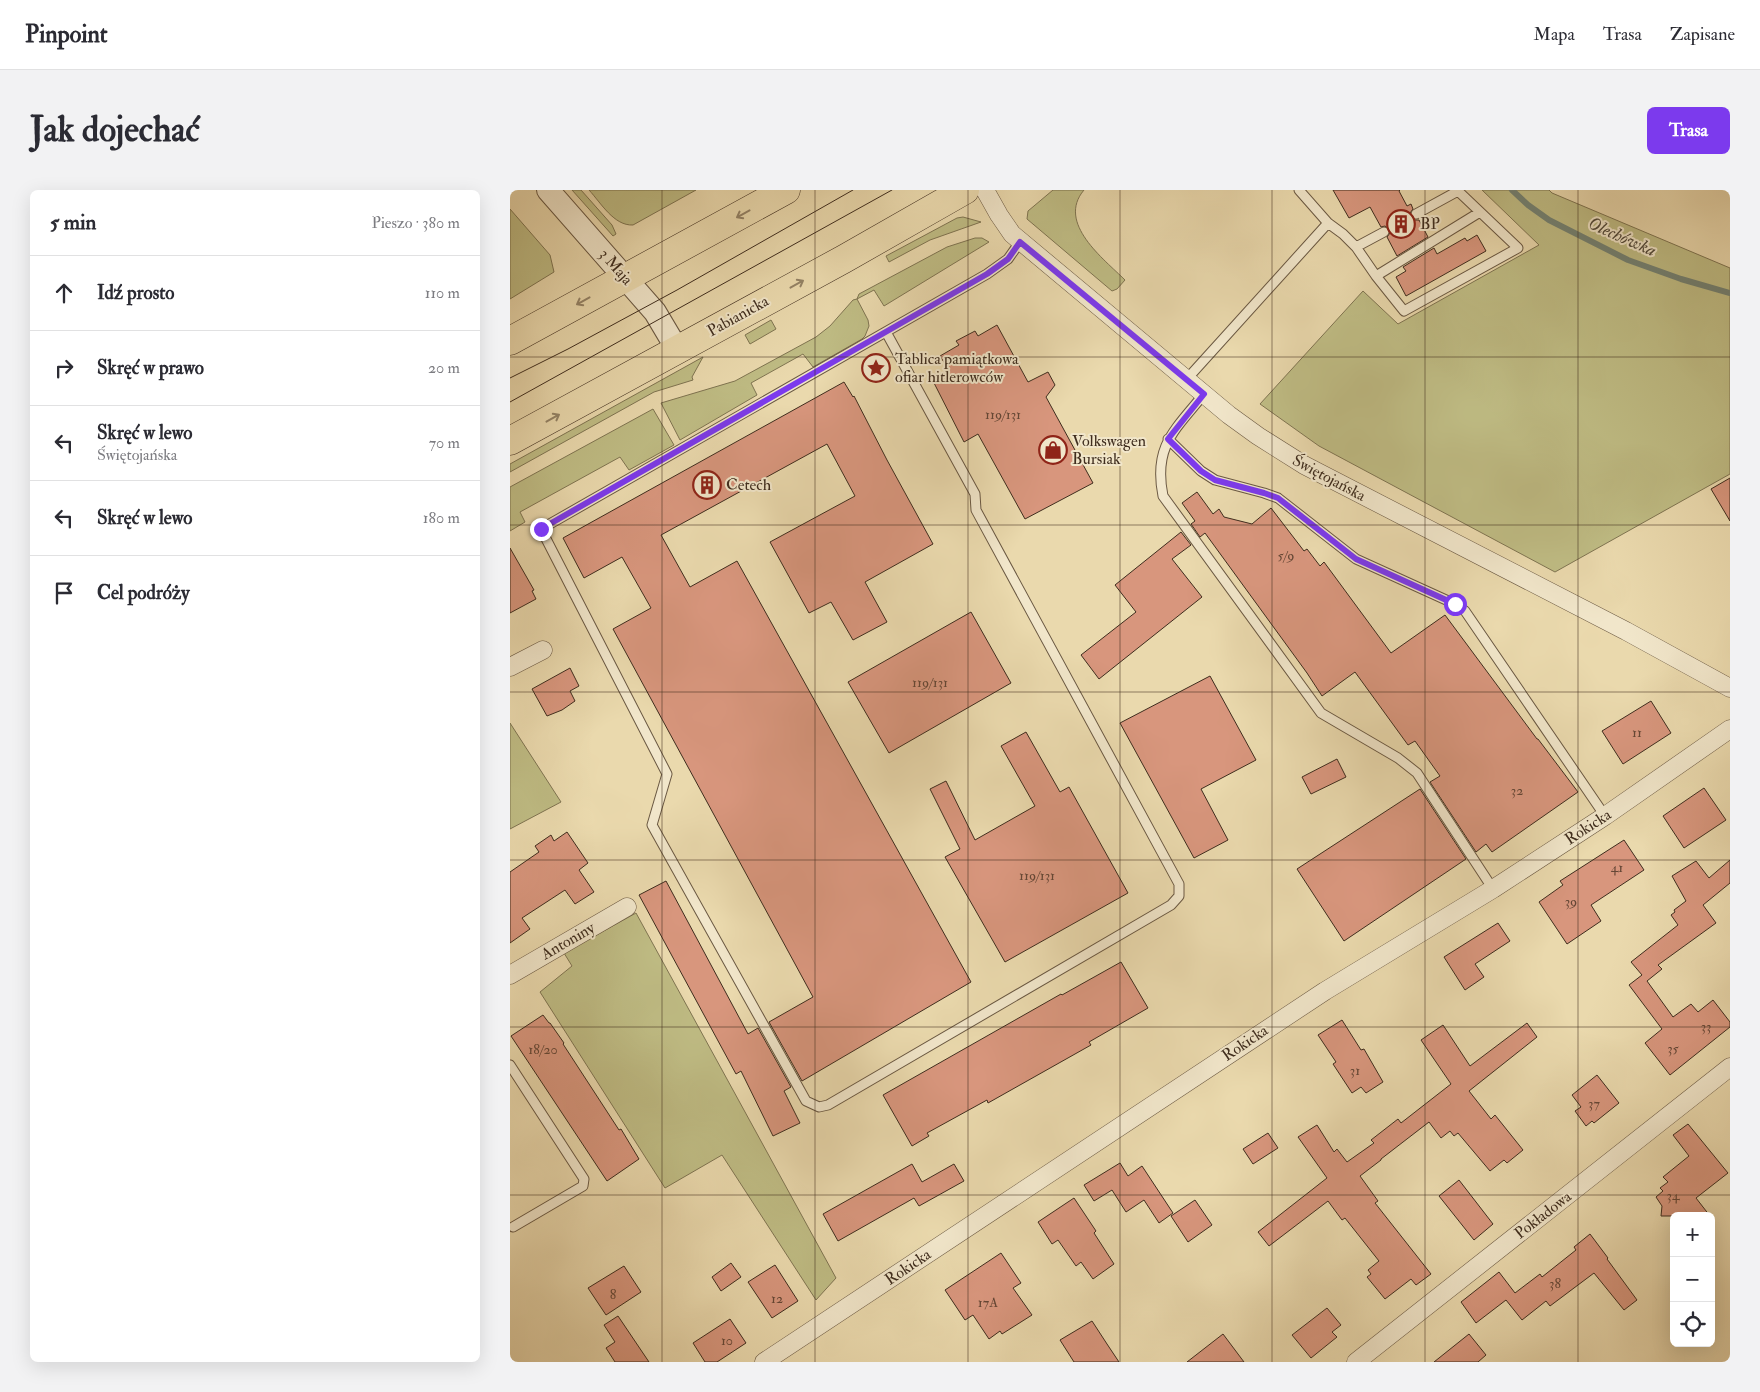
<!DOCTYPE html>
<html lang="pl">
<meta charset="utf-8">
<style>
body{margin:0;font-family:"IM FELL Double Pica",serif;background:#f2f2f3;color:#2b2b33}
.controls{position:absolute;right:15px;bottom:15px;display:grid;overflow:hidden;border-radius:8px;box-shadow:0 5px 20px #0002}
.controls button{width:45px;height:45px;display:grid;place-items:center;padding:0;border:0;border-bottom:1px solid #e1e1e2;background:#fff;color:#2b2b33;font:25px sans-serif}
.stop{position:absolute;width:15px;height:15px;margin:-11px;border:4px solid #7c3aed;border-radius:50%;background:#fff}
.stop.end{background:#7c3aed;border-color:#fff;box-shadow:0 1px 5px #0008}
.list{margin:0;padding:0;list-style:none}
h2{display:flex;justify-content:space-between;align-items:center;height:65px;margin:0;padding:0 20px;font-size:21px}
h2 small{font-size:16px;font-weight:400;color:#7c7c81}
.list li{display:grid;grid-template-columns:32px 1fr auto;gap:15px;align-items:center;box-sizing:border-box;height:75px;padding:0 20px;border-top:1px solid #e1e1e2}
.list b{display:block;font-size:19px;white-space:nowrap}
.list p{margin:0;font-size:16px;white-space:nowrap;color:#7c7c81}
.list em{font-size:16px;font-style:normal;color:#7c7c81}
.icon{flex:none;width:28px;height:28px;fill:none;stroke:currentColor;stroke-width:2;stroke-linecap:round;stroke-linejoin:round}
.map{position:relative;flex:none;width:1220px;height:1172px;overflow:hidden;border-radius:8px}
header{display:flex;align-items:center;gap:30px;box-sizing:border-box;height:70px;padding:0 25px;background:#fff;border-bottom:1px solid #e1e1e2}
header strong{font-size:24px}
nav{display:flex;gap:28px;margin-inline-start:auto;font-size:18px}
.intro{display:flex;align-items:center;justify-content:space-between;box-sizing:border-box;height:120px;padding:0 30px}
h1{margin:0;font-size:35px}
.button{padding:12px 22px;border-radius:8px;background:#7c3aed;color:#fff;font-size:18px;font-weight:700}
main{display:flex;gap:30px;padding:0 30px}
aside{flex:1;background:#fff;border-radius:8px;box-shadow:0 5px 20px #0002}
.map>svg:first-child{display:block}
.green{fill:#bfbc84;stroke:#7f7451}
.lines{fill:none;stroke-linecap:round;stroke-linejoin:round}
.stream{stroke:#748273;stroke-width:6}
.building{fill:#d8967d;stroke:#3f2d1e}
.service-casing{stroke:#6a5842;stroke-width:11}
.minor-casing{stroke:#6a5842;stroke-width:19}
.tertiary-casing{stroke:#6a5842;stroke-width:24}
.primary-casing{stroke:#3f2d1e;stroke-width:29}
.service{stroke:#f1e6ca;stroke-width:9}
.minor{stroke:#f1e6ca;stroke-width:18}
.tertiary{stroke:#f1e6ca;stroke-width:22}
.primary{stroke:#ead9ad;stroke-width:28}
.tram{stroke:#3f2d1e;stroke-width:1}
.oneway{stroke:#948366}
.route{stroke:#7c3aed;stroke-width:6}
.grid{fill:none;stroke:#3f2d1e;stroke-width:1;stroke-opacity:0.55}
.labels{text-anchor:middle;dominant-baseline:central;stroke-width:4;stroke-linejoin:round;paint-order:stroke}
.number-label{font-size:14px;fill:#654736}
.poi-label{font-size:16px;fill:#3f2d1e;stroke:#f1e6ca;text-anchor:start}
.street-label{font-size:16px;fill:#3f2d1e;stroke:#f1e6ca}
.water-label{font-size:18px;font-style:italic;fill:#51493a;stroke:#f1e6ca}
</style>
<header>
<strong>Pinpoint</strong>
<nav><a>Mapa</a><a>Trasa</a><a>Zapisane</a></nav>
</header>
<div class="intro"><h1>Jak dojechać</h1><a class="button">Trasa</a></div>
<main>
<aside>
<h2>5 min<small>Pieszo · 380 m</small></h2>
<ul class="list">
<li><svg class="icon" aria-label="ahead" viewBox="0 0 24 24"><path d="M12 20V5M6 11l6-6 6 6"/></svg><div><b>Idź prosto</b></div><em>110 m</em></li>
<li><svg class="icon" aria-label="right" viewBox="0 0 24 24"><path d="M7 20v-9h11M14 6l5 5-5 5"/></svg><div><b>Skręć w prawo</b></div><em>20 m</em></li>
<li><svg class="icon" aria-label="left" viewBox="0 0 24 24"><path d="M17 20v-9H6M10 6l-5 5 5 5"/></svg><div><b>Skręć w lewo</b><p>Świętojańska</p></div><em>70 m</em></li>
<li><svg class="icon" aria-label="left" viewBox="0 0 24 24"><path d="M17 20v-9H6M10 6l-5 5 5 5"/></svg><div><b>Skręć w lewo</b></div><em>180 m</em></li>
<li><svg class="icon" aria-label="arrive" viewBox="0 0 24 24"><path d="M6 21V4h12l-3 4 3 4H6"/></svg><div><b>Cel podróży</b></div></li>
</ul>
</aside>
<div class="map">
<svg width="1220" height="1172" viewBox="0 0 1220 1172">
<rect width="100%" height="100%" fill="#ead9ad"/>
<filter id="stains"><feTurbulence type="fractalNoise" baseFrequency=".004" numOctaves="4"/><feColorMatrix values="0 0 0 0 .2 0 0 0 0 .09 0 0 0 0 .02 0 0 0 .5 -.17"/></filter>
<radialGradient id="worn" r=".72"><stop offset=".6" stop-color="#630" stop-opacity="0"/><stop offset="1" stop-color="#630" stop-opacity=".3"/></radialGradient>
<!-- green -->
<path class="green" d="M62,0H71L102,35L106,44L103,46Z
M79,0H186L123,35C104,36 91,13 79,0Z
M543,0H574C546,33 594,69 615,90L607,99L602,101L517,29L518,21Z
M972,0H1039L1042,3L1220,78V284L1045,382L809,256L750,214L853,101L888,134L1029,55Z
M0,19L40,65L44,82L0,109Z
M453,27L471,32L420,50L379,72L376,66L447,28Z
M465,48H472L479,52L374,116L364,100L347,109L358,130L359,136L355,146L352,149L303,177L293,164L241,193L247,205L170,250L151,213L225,191L306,147L320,136L343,110L347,109L349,104L437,57Z
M261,130L266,139L240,154L235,145Z
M193,167L182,187L183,190L144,202L0,282V274Z
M143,219L164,255L119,280L110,267L10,322L15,332L0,341V297Z
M0,533L51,612L0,639Z
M126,723L326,1088L306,1110L212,965L155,998L30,802L62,776L54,763Z"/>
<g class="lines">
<!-- stream -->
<path class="stream" d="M1002,0L1018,15L1039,30L1118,70L1171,89L1220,103"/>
</g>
<!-- building -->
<path class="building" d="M823,0H890L889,1L897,16L901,14L903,19L900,23L901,27L905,30H909L918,47L887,66L877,47L880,43L879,39L875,36L871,37L860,17L839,28Z
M967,45L976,61L896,106L886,87L896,81L893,77L924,58L927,64L955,48L957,51Z
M487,135L518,192L538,182L545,195L536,207L583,293L515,329L468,244L454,252L422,189L439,180L430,166L449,155L446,151L465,141L468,146Z
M334,192L343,207L344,206L377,270L423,354L355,392L377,432L343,450L321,412L299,423L260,352L345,306L317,254L151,345L180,397L227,371L461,792L292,891L259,832L303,807L103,439L141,418L112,367L74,388L53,348Z
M1220,288V331L1201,299Z
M687,302L703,324L709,319L714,327L742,334L761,318L794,361L797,359L810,376L814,372L881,463L935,425L1027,549H1028L1068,602L982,662L976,654L966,662L920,592L930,586L905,551L898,555L845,482L812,506L797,483L695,343L690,347L681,334L685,331L672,313Z
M671,342L681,355L662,369L692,407L589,489L571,465L626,422L605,395Z
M0,358L24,400L22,401L26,409L0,423Z
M461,422L501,493L379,563L338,492Z
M60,478L69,496L60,501L65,511L52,520L37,526L22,499Z
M700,486L746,570L691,599L718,650L684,668L610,533Z
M1141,511L1161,543L1113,574L1092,541Z
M516,542L550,602L559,597L618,703L495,772L435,667L450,659L420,599L436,591L465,650L525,616L491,556Z
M827,569L836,587L801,604L792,587Z
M1194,598L1216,630L1174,658L1153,626Z
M910,599L956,669L834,751L787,679Z
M57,642L78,673L69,680L84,702L65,714L55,700L12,728L20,739L0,753V682L29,662L25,656L41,645L44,651Z
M1114,650L1134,680L1081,715L1091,731L1057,754L1029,712L1053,695L1050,691Z
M1220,670V693L1193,715L1206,733L1148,775L1152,779L1137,791L1163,827L1181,814L1188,822L1203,810L1220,832V837L1160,885L1135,853L1152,839L1119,795L1132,785L1121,772L1168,735L1161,725L1165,722L1164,720L1176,711L1162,686L1186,671L1199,688Z
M156,691L238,844L248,838L281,897L274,901L290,933L263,946L231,881L226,884L129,705Z
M988,733L1000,751L965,774L974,787L955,800L934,767Z
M611,772L638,818L579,852L581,855L478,913L477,910L417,943L419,946L402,956L373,905L551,804L552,805Z
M33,825L39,833H40L54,853L53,854L109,940L111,939L129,969L97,991L1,846Z
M832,830L851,860L854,859L873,892L856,903L851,897L842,903L823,874L826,872L808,845Z
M1017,833L1027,847L959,901L981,929L985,925L1013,960L997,973L994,970L980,981L948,943L944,946L940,941L931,948L919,932L871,969V970L850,986L868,1011L865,1013L921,1084L906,1095L901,1089L875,1109L857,1087L861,1084L858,1080L869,1071L835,1028L832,1030L818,1011L759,1056L748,1042L817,988L788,947L807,935L824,962L827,959L837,972L864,953L861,950L888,929L891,933L941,894L911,850L933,835L960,876Z
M1087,885L1109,913L1084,933L1082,931L1076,936L1065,921L1071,917L1062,905Z
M1178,934L1218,983L1186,1008L1200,1026H1151L1152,1016L1146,1007L1153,1001L1150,998L1158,992L1153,987L1179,966L1163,945Z
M758,943L768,958L743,974L733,959Z
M610,973L618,986L632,976L663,1023L649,1033L634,1010L616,1022L602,1000L584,1011L574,995Z
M402,974L412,992L444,974L454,991L409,1016L404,1008L328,1051L313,1024Z
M949,990L983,1034L964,1050L929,1006Z
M564,1008L586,1041L584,1043L604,1074L583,1089L571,1072L566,1076L548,1050L542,1054L528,1032Z
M685,1010L702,1035L678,1052L661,1026Z
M1080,1044L1098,1068L1097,1069L1127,1110L1114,1120L1084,1083L1040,1116L1036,1111L1012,1130L996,1110L966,1133L951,1112L989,1082L1005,1103L1030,1084L1032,1087L1066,1060L1064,1057Z
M491,1063L511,1093L503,1098L522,1125L492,1144L490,1141L479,1149L463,1125L455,1130L435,1100Z
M221,1073L231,1087L211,1101L202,1087Z
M265,1075L288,1111L262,1128L238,1092Z
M114,1076L131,1102L96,1125L78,1098Z
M817,1118L831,1135L822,1142L827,1147L801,1168L782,1145Z
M108,1126L139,1172H105L96,1158L105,1152L94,1135Z
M220,1129L236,1153L207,1172H195L183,1153Z
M582,1131L597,1154L609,1172H564L550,1150Z
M713,1144L734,1172H677Z
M959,1144L976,1165L968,1172H924Z"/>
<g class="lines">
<defs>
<path id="service" d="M789,0L818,33L833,44L846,57L866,86
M947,0L1008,58L894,121L866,86L970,22
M906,24L948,1
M846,57L874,42
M376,142L465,304L466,320L669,694V706L661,715L318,915L309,917L296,911L142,635L157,584L31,339L477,84L498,69L510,52
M676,190L818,33
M694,204C665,240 643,256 653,306L811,523L888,568L907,583L983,699
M658,249L691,281L705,290L754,303L768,308L846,369L945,414L955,421L1095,626
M0,875L74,989L73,996L3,1037"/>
<path id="minor" d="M475,0L489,25L502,44L719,225L748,246L794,275L1116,441L1220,498
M0,477L33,460
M0,785L117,717
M254,1172L815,801L983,699L1095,626L1220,539
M846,1172L1220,877"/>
<path id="tertiary" d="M38,0L145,122L167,159"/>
<path id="primary" d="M0,151L276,0
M0,251L334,69L455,0"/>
</defs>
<!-- service casing -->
<use href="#service" class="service-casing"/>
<!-- minor casing -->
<use href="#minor" class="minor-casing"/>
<!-- tertiary casing -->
<use href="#tertiary" class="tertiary-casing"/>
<!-- primary casing -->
<use href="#primary" class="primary-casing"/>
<!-- service -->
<use href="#service" class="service"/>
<!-- minor -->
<use href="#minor" class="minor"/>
<!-- tertiary -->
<use href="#tertiary" class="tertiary"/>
<!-- primary -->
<use href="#primary" class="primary"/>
<!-- tram -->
<path class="tram" d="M0,188L58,159L167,100L343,0
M0,212L382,0"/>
</g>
<!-- one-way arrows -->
<defs><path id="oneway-shaft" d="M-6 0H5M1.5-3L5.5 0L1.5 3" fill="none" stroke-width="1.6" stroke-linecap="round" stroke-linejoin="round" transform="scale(1.25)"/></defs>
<g class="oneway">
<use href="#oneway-shaft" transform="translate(233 24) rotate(151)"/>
<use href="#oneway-shaft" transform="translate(287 94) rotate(-29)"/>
<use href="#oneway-shaft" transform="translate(73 111) rotate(151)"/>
<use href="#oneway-shaft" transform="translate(43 228) rotate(-29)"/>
</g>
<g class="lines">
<!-- route -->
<path class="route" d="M31,339L477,84L498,69L510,52L694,204L658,249L691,281L705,290L754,303L768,308L846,369L945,414"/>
</g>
<!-- grid -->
<path class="grid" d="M152,0V1172M305,0V1172M458,0V1172M610,0V1172M762,0V1172M915,0V1172M1068,0V1172M0,167H1220M0,335H1220M0,502H1220M0,670H1220M0,837H1220M0,1005H1220"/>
<!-- icons -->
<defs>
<symbol id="building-ring" viewBox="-11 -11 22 22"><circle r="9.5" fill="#f1e6ca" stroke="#8f2418" stroke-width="1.5"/><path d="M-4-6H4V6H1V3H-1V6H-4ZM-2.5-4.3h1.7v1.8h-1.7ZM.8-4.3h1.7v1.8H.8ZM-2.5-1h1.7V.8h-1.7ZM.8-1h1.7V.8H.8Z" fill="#8f2418"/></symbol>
<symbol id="sight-ring" viewBox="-11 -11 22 22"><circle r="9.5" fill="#f1e6ca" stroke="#8f2418" stroke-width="1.5"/><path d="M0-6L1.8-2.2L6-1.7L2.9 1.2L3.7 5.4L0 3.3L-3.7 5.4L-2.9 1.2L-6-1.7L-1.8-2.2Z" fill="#8f2418"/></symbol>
<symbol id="shop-ring" viewBox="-11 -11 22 22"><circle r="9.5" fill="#f1e6ca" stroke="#8f2418" stroke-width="1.5"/><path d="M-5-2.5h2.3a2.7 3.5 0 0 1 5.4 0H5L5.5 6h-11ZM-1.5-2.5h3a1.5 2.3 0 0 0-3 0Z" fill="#8f2418"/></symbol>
</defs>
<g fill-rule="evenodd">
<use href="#building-ring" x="875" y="18" width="32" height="32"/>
<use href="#sight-ring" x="350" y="162" width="32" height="32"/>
<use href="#shop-ring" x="527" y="244" width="32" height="32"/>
<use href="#building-ring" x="181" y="279" width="32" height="32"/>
</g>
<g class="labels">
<!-- number labels -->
<g class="number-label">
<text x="493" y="224">119/131</text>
<text x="776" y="365">5/9</text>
<text x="420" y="492">119/131</text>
<text x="1127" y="542">11</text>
<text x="1007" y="600">32</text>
<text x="1107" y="677">41</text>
<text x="527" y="685">119/131</text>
<text x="1061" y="711">39</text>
<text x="1196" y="836">33</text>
<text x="1163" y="858">35</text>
<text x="33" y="859">18/20</text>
<text x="845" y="880">31</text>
<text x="1084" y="913">37</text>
<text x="1163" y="1005">34</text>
<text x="1045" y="1093">38</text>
<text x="103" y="1104">8</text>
<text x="267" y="1108">12</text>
<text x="478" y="1112">17A</text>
<text x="217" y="1150">10</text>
</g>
<!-- poi labels -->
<g class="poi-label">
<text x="910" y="34">BP</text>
<text x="385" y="169">Tablica pamiątkowa<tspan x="385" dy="18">ofiar hitlerowców</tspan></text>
<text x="562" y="251">Volkswagen<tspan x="562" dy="18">Bursiak</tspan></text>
<text x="216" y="295">Cetech</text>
</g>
<!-- street labels -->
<g class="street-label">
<text transform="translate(106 77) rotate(49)">3 Maja</text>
<text transform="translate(228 126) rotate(-29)">Pabianicka</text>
<text transform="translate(819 288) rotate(28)">Świętojańska</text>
<text transform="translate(1078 637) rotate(-33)">Rokicka</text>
<text transform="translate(58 751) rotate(-30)">Antoniny</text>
<text transform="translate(735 853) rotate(-34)">Rokicka</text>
<text transform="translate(1033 1025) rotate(-38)">Pokładowa</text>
<text transform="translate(398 1077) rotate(-34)">Rokicka</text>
</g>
<!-- water labels -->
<g class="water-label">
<text transform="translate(1112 47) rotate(24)">Olechówka</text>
</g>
</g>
<rect width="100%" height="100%" filter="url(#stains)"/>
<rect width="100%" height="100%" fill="url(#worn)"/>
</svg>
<div class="controls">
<button>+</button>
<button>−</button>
<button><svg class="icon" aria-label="locate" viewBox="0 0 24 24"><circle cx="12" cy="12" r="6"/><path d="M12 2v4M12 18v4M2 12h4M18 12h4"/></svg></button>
</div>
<div class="stop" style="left:945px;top:414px"></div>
<div class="stop end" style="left:31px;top:339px"></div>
</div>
</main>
